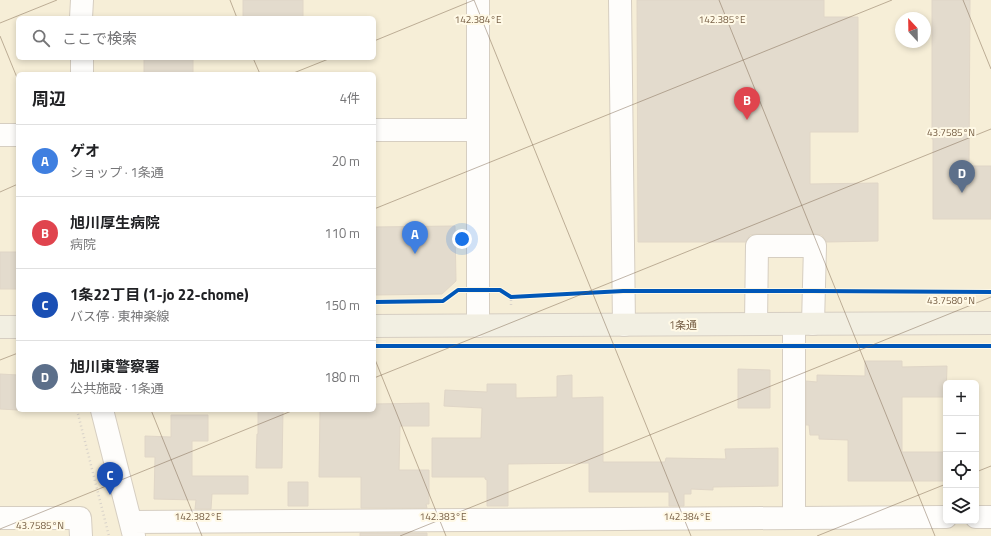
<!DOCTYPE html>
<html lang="ja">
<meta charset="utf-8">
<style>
body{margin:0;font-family:"Titillium Web","Noto Sans JP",sans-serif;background:#f2f2f2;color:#202124}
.controls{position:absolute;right:12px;bottom:12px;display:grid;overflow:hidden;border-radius:6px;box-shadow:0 2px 6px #0003}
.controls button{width:36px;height:36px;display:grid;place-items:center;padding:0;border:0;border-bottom:1px solid #e0e0e0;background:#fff;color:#202124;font:20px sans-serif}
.compass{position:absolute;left:895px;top:12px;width:36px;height:36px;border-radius:50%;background:#fff;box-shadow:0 2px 6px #0003;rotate:338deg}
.you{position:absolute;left:462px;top:239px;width:14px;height:14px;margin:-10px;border:3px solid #fff;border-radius:50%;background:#1a73e8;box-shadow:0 0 0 6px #1a73e833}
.badge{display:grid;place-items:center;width:26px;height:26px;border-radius:50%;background:#a3927c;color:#fff;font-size:13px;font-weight:700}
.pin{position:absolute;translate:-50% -33px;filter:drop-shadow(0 1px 2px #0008)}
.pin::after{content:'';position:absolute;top:21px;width:14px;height:12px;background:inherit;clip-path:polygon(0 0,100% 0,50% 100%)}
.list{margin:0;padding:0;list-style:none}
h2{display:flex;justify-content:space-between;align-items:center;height:52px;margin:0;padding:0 16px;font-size:17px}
h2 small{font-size:13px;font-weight:400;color:#757577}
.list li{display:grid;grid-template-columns:26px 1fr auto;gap:12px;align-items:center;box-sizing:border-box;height:72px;padding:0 16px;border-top:1px solid #e0e0e0}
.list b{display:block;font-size:15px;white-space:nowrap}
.list p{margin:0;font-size:13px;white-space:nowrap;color:#757577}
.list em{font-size:13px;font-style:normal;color:#757577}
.icon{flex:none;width:22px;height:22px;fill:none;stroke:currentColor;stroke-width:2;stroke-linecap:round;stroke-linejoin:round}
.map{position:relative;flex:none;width:991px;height:536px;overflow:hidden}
.search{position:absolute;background:#fff;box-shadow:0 2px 6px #0003;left:16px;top:16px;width:360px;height:44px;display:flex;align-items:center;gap:10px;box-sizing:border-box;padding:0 14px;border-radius:6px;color:#757577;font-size:15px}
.panel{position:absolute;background:#fff;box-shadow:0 2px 6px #0003;left:16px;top:72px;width:360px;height:340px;border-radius:6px}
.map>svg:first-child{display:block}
.residential{fill:#f6eed7;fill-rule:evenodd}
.building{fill:#e3dbcd;stroke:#e0d6c7}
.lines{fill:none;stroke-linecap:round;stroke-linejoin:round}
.minor-casing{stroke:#d6cec1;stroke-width:24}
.major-casing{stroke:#d6cec2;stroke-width:24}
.path{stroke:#d9d3ca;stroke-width:2.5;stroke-dasharray:1 3;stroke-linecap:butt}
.minor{stroke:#fefdfb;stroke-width:22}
.major{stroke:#f2efe2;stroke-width:22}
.cycleway-casing{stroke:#fff9e6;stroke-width:6}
.cycleway{stroke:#0057b8;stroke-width:4}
.ticks{fill:none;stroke:#765e44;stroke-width:1;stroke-opacity:0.45}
.labels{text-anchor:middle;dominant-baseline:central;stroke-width:4;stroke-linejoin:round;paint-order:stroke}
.street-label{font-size:11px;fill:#765e44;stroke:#fff9e6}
.ticks-label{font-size:10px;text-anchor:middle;fill:#765e44;stroke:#fff9e6;stroke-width:4;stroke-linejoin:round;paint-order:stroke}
</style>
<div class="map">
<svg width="991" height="536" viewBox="0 0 991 536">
<rect width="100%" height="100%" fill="#f7f3e5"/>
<!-- residential -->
<path class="residential" d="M0,0H991V536H0ZM18,18H374V58H18ZM901,18H925V42H901ZM18,74H374V410H18ZM946,383H976V521H946Z"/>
<!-- building -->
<path class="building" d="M243,0H303V18H243Z
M637,0H824V17H858V132H810V184L878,183V241L826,242L822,235L815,234H757L750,235L746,242H638Z
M932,0H970L969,166H991V219H933V139H932Z
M144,58H193V74H144Z
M455,226L456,281L442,294L374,295V227Z
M0,252H18V289H0Z
M865,361H902V367L947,366L946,397H902V452H946V481H848V440L819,439V435H810L809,425H806V381L817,382V375L865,376Z
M738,369L770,370V408H738Z
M0,374L18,375V410L0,409Z
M572,375V398L603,397V462H665L666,458L726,459L725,449L778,448V486L713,487V490L691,489V494H684V506H669V492H589V463L508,464V506H487V480L485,479V477H432V438H481L482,408L444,406L445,390L487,392V384H516V398L557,397V376Z
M429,403V426H400L399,470H429V504H426L427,508H361V477H319L320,410H374V404Z
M258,410H283L282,468H256L257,434H258Z
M171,415H208V441H192V476H248V494H212L211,509H195L196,500L154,499L155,457H145V436L171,437Z
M288,482H308V506H288Z
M360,533H427V536H360Z"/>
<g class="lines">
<defs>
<path id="minor" d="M620,0L624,325
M81,18L82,0
M82,58V74
M374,130H478
M0,135H18
M756,324L757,246H815L813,324
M794,324V517
M478,326V0
M102,410L134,536
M976,517H991
M0,518H80L81,536
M131,522L946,517"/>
<path id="major" d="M374,326L991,323
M0,327H18"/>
</defs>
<!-- minor casing -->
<use href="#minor" class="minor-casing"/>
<!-- major casing -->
<use href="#major" class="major-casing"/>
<!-- path -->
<path class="path" d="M511,305V297
M77,410L109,536"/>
<!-- minor -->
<use href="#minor" class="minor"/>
<!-- major -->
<use href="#major" class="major"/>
<defs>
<path id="cycleway" d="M374,302L443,301L458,290H500L511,297L623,291H813L991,292
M374,346H991"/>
</defs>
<!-- cycleway casing -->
<use href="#cycleway" class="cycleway-casing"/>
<!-- cycleway -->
<use href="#cycleway" class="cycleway"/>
</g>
<!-- ticks -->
<path class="ticks" d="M230,0L237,18M474,0L691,536M719,0L935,536M963,0L991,69M0,23L57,0M0,36L18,80M374,41L474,0M253,58L260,74M291,74L331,58M0,192L18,184M374,209L892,0M374,357L446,536M0,360L18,353M374,378L991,129M151,410L202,536M976,472L991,466M0,529L294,410M400,536L991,297M817,536L946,484"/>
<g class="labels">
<!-- street labels -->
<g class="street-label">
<text x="683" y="325">1条通</text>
</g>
</g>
<g class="ticks-label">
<text x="478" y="23">142.384°E</text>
<text x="722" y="23">142.385°E</text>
<text x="951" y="136">43.7585°N</text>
<text x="951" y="304">43.7580°N</text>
<text x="198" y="520">142.382°E</text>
<text x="443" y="520">142.383°E</text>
<text x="687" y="520">142.384°E</text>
<text x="40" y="529">43.7585°N</text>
</g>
</svg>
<div class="controls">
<button>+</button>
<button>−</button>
<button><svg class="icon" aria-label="locate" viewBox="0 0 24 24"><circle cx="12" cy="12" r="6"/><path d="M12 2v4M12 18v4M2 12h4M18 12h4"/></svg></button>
<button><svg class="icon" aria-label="layers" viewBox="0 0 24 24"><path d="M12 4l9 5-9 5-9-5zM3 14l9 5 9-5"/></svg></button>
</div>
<svg class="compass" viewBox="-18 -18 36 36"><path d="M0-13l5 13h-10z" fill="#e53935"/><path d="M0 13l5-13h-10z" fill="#757577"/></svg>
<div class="you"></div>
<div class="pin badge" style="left:415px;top:254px;background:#3f7fe0">A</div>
<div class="pin badge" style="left:747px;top:120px;background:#e0444e">B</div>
<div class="pin badge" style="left:110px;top:495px;background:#1a4fb4">C</div>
<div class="pin badge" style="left:962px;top:193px;background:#5c6f8a">D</div>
<div class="search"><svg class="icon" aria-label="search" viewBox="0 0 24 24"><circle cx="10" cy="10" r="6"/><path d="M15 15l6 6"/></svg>ここで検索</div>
<section class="panel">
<h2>周辺<small>4件</small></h2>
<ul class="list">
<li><span class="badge" style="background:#3f7fe0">A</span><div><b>ゲオ</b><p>ショップ · 1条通</p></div><em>20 m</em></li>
<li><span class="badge" style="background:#e0444e">B</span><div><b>旭川厚生病院</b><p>病院</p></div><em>110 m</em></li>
<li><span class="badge" style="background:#1a4fb4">C</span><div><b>1条22丁目 (1-jo 22-chome)</b><p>バス停 · 東神楽線</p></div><em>150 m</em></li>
<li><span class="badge" style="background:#5c6f8a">D</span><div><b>旭川東警察署</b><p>公共施設 · 1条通</p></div><em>180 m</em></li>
</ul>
</section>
</div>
